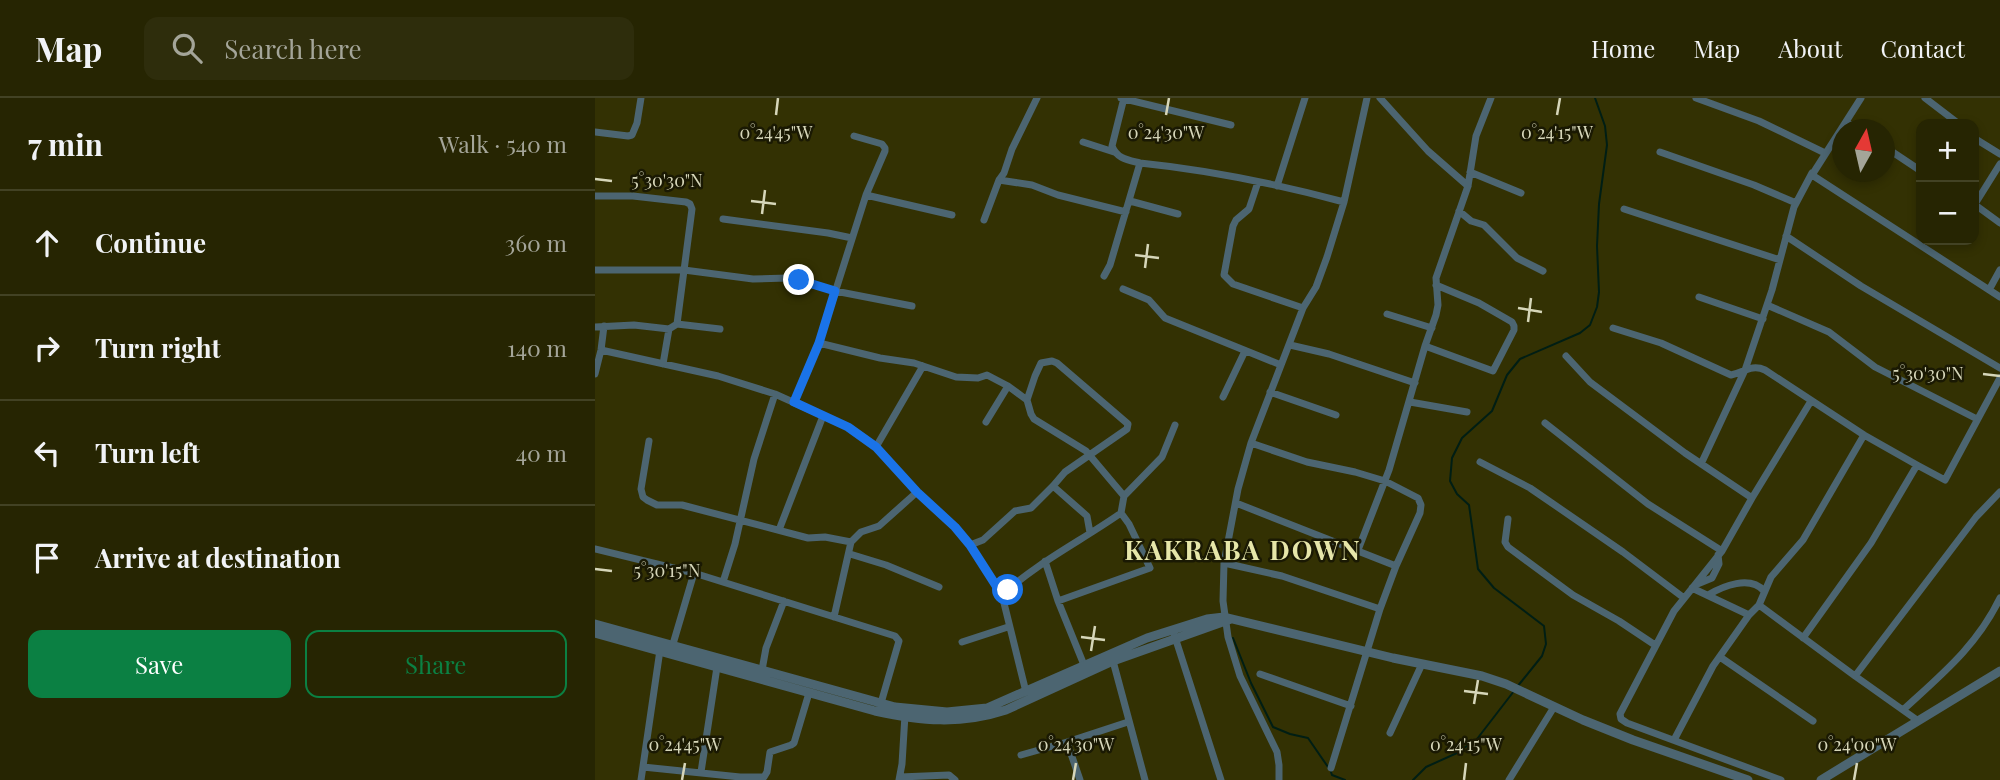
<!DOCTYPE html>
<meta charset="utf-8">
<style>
body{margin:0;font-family:"Playfair Display",serif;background:#2e2d0c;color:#f1f3f6}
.controls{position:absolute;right:21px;top:21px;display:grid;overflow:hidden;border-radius:14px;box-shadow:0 4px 10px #0003}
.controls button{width:63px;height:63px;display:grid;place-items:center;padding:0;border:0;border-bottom:2px solid #424224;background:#262502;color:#f1f3f6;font:35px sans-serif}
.compass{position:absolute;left:1237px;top:21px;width:63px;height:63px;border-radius:50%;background:#262502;box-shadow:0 4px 10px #0003;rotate:8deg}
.stop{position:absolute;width:21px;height:21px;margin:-16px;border:5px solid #1a73e8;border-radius:50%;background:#fff}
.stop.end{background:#1a73e8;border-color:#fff;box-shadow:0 2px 7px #0008}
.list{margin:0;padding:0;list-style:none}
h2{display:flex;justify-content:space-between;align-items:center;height:91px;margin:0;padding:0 28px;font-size:30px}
h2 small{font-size:23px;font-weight:400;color:#a4a599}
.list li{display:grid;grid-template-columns:46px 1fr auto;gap:21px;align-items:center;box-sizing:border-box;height:105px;padding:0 28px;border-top:2px solid #424224}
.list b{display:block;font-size:26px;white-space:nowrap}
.list em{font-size:23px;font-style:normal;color:#a4a599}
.actions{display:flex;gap:14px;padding:21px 28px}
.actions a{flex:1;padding:16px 0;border:2px solid #0b8043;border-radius:14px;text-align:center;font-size:24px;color:#0b8043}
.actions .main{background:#0b8043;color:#fff}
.icon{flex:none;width:38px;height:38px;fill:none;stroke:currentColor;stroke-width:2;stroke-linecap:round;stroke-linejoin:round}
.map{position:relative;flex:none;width:1405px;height:682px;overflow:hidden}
header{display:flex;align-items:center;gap:42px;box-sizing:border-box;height:98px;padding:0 35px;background:#262502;border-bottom:2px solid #424224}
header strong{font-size:33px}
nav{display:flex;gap:38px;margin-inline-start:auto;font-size:24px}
.search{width:490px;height:63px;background:#2e2d0c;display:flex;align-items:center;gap:18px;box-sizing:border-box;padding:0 24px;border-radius:14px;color:#a4a599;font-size:26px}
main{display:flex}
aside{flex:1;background:#262502}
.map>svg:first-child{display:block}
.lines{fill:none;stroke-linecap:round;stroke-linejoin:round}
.stream{stroke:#001e14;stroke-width:2}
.minor{stroke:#4c6571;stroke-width:7}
.tertiary{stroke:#4c6571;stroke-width:9}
.route{stroke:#1a73e8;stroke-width:9}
.ticks{fill:none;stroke:#d6d6b9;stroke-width:2.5}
.labels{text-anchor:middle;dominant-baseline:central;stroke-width:5;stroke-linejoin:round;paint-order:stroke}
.district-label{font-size:26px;font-weight:bold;letter-spacing:2px;fill:#e6e6a9;stroke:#1a1903}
.ticks-label{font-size:18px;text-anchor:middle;fill:#d6d6b9;stroke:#1a1903;stroke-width:5;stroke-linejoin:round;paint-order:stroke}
</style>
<header>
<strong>Map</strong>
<div class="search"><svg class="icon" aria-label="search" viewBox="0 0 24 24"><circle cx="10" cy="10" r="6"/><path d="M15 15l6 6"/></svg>Search here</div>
<nav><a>Home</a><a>Map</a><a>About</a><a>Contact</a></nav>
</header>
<main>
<aside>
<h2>7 min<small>Walk · 540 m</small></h2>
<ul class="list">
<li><svg class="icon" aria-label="ahead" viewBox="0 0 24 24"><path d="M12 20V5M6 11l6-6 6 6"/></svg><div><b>Continue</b></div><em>360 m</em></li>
<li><svg class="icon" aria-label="right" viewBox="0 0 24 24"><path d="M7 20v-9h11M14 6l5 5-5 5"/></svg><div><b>Turn right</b></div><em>140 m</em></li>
<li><svg class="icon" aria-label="left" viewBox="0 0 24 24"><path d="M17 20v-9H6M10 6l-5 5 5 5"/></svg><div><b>Turn left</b></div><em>40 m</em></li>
<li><svg class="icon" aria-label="arrive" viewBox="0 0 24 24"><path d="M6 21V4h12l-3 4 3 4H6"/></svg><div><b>Arrive at destination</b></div></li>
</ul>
<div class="actions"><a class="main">Save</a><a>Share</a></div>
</aside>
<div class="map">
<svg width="1405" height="682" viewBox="0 0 1405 682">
<rect width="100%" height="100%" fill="#333103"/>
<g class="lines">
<!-- stream -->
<path class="stream" d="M638,540L656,585L678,629L695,636L713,640L733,669
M922,589L947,558L951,546L949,528L899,490L883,471L874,407L862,396L855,383L857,360L867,340L897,313L912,277L925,261L985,235L995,227L1002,209L1004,194L1002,148L1004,106L1012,47L1010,28L1000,0
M736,674L737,677L750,682
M818,682L831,669L862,655L882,641L919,593"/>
<!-- minor -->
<path class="minor" d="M526,0L636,27
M785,0L833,53L873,88
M1101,0L1164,23L1230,55
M1266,0L1217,77L1405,199
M1330,0L1364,26
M1251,24L1263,32
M0,34L33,38L37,37L42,25L46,0
M1379,40L1405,56
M488,44L519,54
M1290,49L1326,73
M1065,54L1159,87L1201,105
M545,65C614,72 682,86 749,104
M875,74L926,95
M404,82L437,87L463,97L531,114
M663,84L654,111L641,122L638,128L629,177L638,186L708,210
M682,88L710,0
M271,97L357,117
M0,98H38L91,104L95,106L97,111L82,226L74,231L39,227L0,229
M535,103L583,116
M1379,106L1405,125
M1380,106L1405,66
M1029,111L1185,162
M864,113L876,123L889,127L922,160L948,173
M128,121L233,135L257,140
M389,122L404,82L409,75L417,51L442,0
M1191,138L1266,188L1405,270
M0,172H89L158,181L193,180L240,193L317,208
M509,178L515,167L545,65C533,62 522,61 517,48L529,0
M528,191L554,202L570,220L686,267
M1394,192L1405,172
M1104,199L1168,221
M1172,207L1234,234L1280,269L1382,321
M792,216L837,230
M82,226L125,231
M1018,230L1066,245L1136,277C1149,274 1157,266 1170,272L1269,337L1322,367
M224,245L285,260L319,265L361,279L383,280L392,277L413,288L391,324
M695,247L734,256L820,285
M830,248L898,273L919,232V228L917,224L884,205L841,187
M6,252L123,278L180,296L253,329L281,349L322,394L360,429L375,447L407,497L431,594
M971,258L995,284L1090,355L1157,400L1216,303
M68,266L74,231
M0,276L6,252L9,228
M413,288L432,302L436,316L439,321L491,353L529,398
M675,294L741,317
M628,299L650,253
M199,304L224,245L271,97L290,53V50L287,46L259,38
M815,304L872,314
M950,325L1053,406L1127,453
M54,343L46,391L48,399L52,402L62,407H87L213,440L230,439L256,444L266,434L284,428L322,394
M656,345L712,364L760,374L790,383L823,400L826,407L825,415L801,468L785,511L736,670
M281,349L328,268
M885,364L935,390L1028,454L1089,500
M1106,366L1150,272L1177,192L1199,109L1217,75
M458,388L492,418L495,435
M1157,400L1127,453L1079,513L1025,616L1026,621L1032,625L1186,682
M641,405L801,468
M526,415L529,398L567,359L580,327
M913,421L910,444L913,449L978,497L1024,523L1060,547
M184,432L228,318
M375,447L388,442L420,413L436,410L458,388L470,374L532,331L533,326L462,265L457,263L446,265L440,278L432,302
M0,451L99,475L300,538L304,543L286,605
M763,452L794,372L830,248L841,217L843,207L841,180L873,88L881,38L896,0
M255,456L291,467L344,489
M450,463L463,503L489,567
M629,465L687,478L785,511
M128,484L140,446L159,361L180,296
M1100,487L1117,480L1124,466L1123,457
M1097,490L1154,517
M407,497C443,464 486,443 526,415L534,426L555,470L463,503
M1113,497C1128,488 1155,477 1169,493
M1164,507L1260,578L1381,419L1405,394
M239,519L256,444
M579,536L626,682
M1208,540L1276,445L1322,367L1350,382L1405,280
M367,544L413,529
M78,546L99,475
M1125,559L1218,623
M518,563L550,682
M167,572L171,550L189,503
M665,576L756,608
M1260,578L1322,622
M1308,612C1346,577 1382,548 1405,500
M795,635L827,566
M1079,642L1118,568L1154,517L1164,507L1176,479L1208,442L1269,337
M472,644L485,682
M426,657L472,644L533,624
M48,669L145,679H169L172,674L175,654L196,647L199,645L214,595
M106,674L122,569
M305,679L354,677L360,682
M46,682L65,552
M304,682L307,666L310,617
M684,682V667L682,654L645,578L633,539L628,503L629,465L643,391L656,345L708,210L721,189L732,159L749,104L772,0
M914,682L959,609"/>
<!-- tertiary -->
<path class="tertiary" d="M0,526L300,609L352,614L392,610L552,540L612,521L629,519L798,560L887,578L911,586L988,622L1038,642L1153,682
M0,535L280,613C326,623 365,627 411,612L518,563L636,521
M1226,682L1405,573"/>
</g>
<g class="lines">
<!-- route -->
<path class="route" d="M204,182L240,193L224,245L199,304L253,329L281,349L322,394L360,429L375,447L407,497L413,492"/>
</g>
<!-- ticks -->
<path class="ticks" d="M181,17L183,0M571,17L574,0M962,17L965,0M0,81L17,83M156,103L181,106M167,116L170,92M540,157L564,160M550,170L553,146M923,210L947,214M933,224L936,200M1388,276L1405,278M0,471L17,473M486,539L510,542M496,553L500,528M869,593L893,596M879,606L883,582M87,682L90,665M478,682L481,665M869,682L871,665M1259,682L1262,665"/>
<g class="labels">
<!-- district labels -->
<g class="district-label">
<text x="648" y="451">KAKRABA DOWN</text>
</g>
</g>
<g class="ticks-label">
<text x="181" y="41">0°24'45"W</text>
<text x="571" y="41">0°24'30"W</text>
<text x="962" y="41">0°24'15"W</text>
<text x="72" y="89">5°30'30"N</text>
<text x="1333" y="282">5°30'30"N</text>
<text x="72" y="479">5°30'15"N</text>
<text x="90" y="653">0°24'45"W</text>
<text x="481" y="653">0°24'30"W</text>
<text x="871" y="653">0°24'15"W</text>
<text x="1262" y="653">0°24'00"W</text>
</g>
</svg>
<div class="controls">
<button>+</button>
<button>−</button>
</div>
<svg class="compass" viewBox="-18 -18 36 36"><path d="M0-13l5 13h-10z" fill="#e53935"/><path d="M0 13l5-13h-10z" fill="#a4a599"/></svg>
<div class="stop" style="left:413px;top:492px"></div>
<div class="stop end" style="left:204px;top:182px"></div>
</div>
</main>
